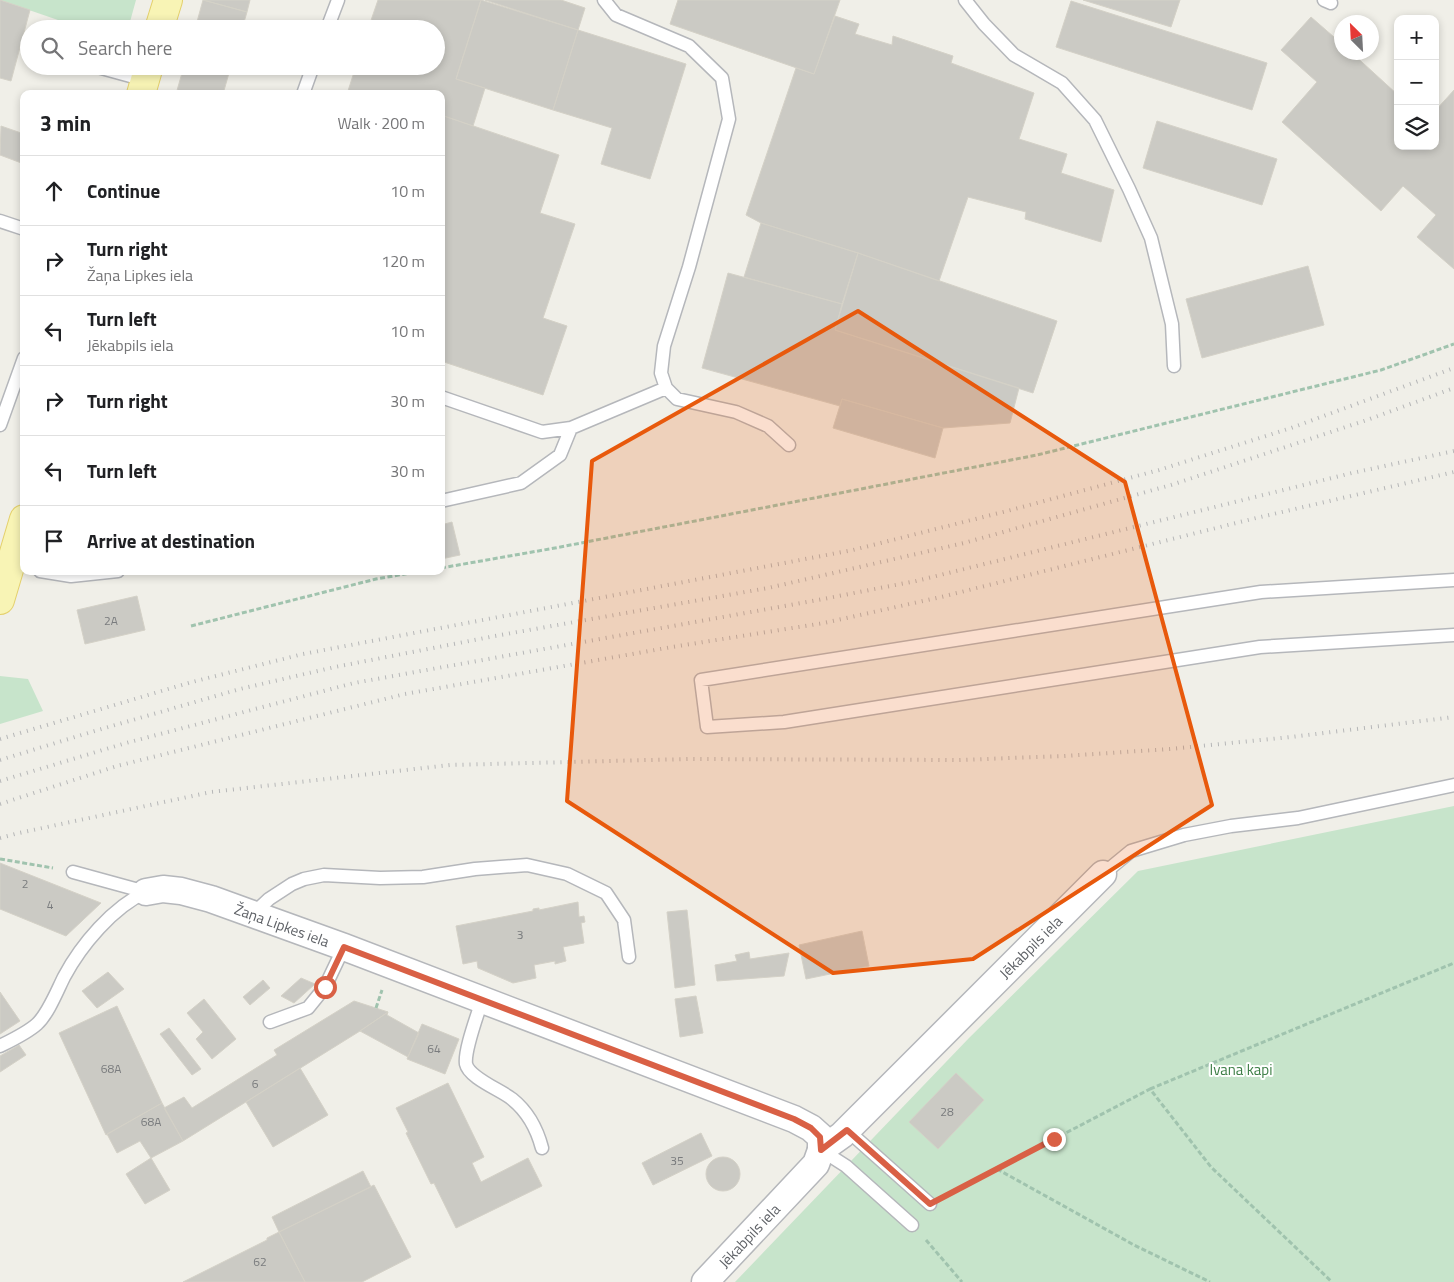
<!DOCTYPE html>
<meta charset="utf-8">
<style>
body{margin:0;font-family:"Titillium Web",sans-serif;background:#f2f2f2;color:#202124}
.controls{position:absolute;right:15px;top:15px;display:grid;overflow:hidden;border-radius:10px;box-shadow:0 2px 8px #0003}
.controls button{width:45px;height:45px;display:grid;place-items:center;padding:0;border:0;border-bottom:1px solid #e0e0e0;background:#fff;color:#202124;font:25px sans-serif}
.compass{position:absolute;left:1334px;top:15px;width:45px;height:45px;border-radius:50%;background:#fff;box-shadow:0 2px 8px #0003;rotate:336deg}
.stop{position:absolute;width:15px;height:15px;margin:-11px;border:4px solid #d96045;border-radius:50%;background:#fff}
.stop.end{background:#d96045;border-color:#fff;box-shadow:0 1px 5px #0008}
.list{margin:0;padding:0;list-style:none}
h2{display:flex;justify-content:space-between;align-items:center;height:65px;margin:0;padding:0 20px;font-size:21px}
h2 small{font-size:16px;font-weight:400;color:#757577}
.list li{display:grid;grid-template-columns:32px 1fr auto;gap:15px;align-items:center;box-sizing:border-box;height:70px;padding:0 20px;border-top:1px solid #e0e0e0}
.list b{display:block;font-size:19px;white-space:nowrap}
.list p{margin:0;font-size:16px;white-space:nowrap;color:#757577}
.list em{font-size:16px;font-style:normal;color:#757577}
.icon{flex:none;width:28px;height:28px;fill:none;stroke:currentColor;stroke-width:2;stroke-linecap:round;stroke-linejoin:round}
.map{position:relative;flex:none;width:1454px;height:1282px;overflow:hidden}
.search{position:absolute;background:#fff;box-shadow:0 2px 8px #0003;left:20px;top:20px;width:425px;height:55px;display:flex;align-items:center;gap:12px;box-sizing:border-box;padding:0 18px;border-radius:28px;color:#757577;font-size:19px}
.panel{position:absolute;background:#fff;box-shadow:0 2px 8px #0003;left:20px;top:90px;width:425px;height:485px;border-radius:10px}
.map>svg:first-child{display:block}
.green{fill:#c7e4cb}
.building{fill:#cbcac4;stroke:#d4d1c7}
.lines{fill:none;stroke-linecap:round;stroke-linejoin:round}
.service-casing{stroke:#b5b7bb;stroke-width:15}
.minor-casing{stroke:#b5b7bb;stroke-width:29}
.primary-casing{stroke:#e4d06c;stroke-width:30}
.path{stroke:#a0c3ae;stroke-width:3;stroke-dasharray:5 2.5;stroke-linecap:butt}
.service{stroke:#fff;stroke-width:12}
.minor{stroke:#fff;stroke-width:26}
.primary{stroke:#f8f4b5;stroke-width:28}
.rail{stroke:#b5b6b7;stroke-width:4;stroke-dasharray:1 6;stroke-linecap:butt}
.route{stroke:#d96045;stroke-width:6}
.marked{fill:#e8590c;fill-opacity:0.2;stroke:#e8590c;stroke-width:4;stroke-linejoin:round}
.labels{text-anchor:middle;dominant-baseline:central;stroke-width:4;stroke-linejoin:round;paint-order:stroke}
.number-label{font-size:12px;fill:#7a7c7e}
.street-label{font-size:15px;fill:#5f6267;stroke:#fff}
.park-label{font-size:15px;fill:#3e7f47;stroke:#fff}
</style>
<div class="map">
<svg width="1454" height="1282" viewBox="0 0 1454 1282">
<rect width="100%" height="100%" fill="#f0efe8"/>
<!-- green -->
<path class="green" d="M0,0H136L128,29H84Z
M0,676L28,679L43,711L0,724Z
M1454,806V1282H735L969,1038L1138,871Z"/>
<!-- building -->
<path class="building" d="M0,0L30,10L11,81L0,78Z
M203,0L247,12L242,29H195Z
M203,0H250L247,12Z
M378,0H481L456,79L485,88L473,126L441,115V94H347L356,66H436V29H368Z
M481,0L578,30L553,110L456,79Z
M485,0H561L585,8L578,30Z
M678,0H840L814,74L670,24Z
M1083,0H1180L1171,27Z
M1071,1L1267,63L1252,110L1056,47Z
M835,16L859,24L855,34L892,45L893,36L953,56L951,63L1034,93L1019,139L1067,154L1061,173L1114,190L1101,242L1025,219L1026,212L968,197L939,281L858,253L761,223L746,215L796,68L814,74Z
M1311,17L1342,44V52H1351L1398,95V146H1435V111L1454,90V269L1417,237L1436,215L1403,186L1381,211L1282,122L1317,82L1281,50Z
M578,30L686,64L650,179L601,164L612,128L553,110Z
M184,66H231L223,94H176Z
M441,115L559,155L540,213L575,224L543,318L567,326L543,395L441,361Z
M1157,121L1277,159L1262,205L1143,168Z
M1,126L24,134V164L0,155Z
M761,223L858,253L842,304L744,277Z
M858,253L1057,321L1033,393L835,330Z
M1308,266L1324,325L1202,358L1186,299Z
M728,273L842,304L835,330L1019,388L1010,423L943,428L842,399L840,406L702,368Z
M842,399L943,428L935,458L833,428Z
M452,522L460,555L441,559V525Z
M137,596L145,630L85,644L77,610Z
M0,863L101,903L66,936L0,909Z
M578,902L579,917L584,916L585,922L581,923L584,943L563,947L566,961L555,964V961L534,965L536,978L513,983L478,968L477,961L463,964L456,926L533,911V909L539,908V910Z
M687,910L695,985L675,988L667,912Z
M862,931L869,966L806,979L799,945Z
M749,952L750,959L789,953L784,976L717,981L715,965L737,961L735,955Z
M108,972L124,989L97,1008L82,991Z
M301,978L315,984L294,1003L281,996Z
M263,980L270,988L250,1005L243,997Z
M0,992L20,1021L0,1034Z
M696,996L703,1033L680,1037L675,999Z
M204,999L236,1039L212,1059L196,1039L203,1032L187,1013Z
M354,1001L388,1012L360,1031L183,1141L164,1108L184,1097L192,1108L277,1055L274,1050Z
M117,1006L162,1103L106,1135L59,1033Z
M388,1012L387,1015L419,1033L408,1057L360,1031Z
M422,1024L459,1039L445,1074L407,1059Z
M169,1028L201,1069L192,1075L160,1034Z
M19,1045L26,1055L0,1072V1056Z
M300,1068L328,1115L273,1147L246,1102Z
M956,1073L984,1100L938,1149L909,1122Z
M448,1083L484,1157L472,1163L481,1182L528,1158L542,1186L456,1228L434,1183L431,1184L406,1133L408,1132L396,1108Z
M162,1103L183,1141L151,1158L140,1141L117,1153L107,1134Z
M701,1133L712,1156L653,1185L642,1163Z
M706 1174a17 17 0 1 1 34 0a17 17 0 1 1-34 0Z
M151,1158L170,1190L145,1204L126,1174Z
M363,1171L371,1187L279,1232L272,1217Z
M374,1185L411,1257L362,1282H305L279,1232Z
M279,1232L305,1282H183L267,1240V1238Z"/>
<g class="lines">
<defs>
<path id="service" d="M604,0L616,15L689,46L722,78L729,119L689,267L664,346L661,373L666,388L677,399L736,412L768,426L789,445
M965,0L984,24L1014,55L1062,83L1095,120L1129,189L1151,238L1172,324L1174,366
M1324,0L1331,3
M327,29L338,0
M94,66L145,80
M303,94L313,66
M0,221L24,229
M441,397L542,432L571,428L666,388
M0,425L24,358
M441,501L521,483L560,455L571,428
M40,571L71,576L118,571
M1454,580L1261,592L701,680L707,727L784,722L1260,647L1454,635
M73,872L146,892
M1103,874L1131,851L1184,835L1231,826L1298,818L1454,785
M253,914L269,899L292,884L304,879L324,875L380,878L423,877L475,869L527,865L567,874L606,893L624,920L629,957
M482,1000C478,1014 464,1050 466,1064C469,1078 501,1090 512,1099C527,1111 537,1129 542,1148
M270,1022L308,1008L325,987L344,947
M0,1046C12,1040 27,1033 37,1024C48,1014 57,991 64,977C81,945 113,907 146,892
M847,1130L930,1204
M821,1150L846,1166L912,1225"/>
<g id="minor">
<path id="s1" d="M146,892L163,889L181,891L211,899L344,947L794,1119L811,1128L821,1137V1150"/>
<path id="s2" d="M705,1282L816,1164L821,1150L842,1135L1103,874"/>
</g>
<path id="primary" d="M159,29L168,0
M141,94L149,66
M0,600L24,519"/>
</defs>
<!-- service casing -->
<use href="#service" class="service-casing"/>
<!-- minor casing -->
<use href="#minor" class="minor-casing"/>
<!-- primary casing -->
<use href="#primary" class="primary-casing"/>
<!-- path -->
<path class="path" d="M441,568L555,548L1037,455L1381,370L1454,344
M191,626L376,579L422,571
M0,859L53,868
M376,1008L382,990
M1150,1089L1454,963
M997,1169L1134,1245L1210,1282
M947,1195L1150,1089L1211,1167L1332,1282
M926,1240L962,1282"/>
<!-- service -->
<use href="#service" class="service"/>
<!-- minor -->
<use href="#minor" class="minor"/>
<!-- primary -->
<use href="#primary" class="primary"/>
<!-- rail -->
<path class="rail" d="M0,739L192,682L303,654L853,550L1011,510L1159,470L1291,428L1454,368
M0,760L98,730L240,689L335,667L495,636L768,588L964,543L1171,485L1367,420L1454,388
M0,781L126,743L354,683L818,600L916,581L1352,473L1454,451
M0,804L117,766L405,694L672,647L824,623L941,597L1252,519L1454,472
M0,838L19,833L211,792L450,765L689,759L959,760L1064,756L1170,749L1291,737L1454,717"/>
</g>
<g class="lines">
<!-- route -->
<path class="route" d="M325,987L344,947L794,1119L811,1128L820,1137L821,1150L847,1130L930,1204L1054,1139"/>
</g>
<!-- marked area -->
<path class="marked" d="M858,311L1125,482L1212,805L973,959L833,973L567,801L592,461Z"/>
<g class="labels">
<!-- number labels -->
<g class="number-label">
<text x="111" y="620">2A</text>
<text x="25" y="883">2</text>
<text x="50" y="904">4</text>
<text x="520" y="934">3</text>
<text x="434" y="1048">64</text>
<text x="111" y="1068">68A</text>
<text x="255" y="1083">6</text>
<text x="947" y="1111">28</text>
<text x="151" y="1121">68A</text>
<text x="677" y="1160">35</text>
<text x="260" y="1261">62</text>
</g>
<!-- street labels -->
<g class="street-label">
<text stroke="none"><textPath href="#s1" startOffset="142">Žaņa Lipkes iela</textPath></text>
<text stroke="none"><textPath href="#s2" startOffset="469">Jēkabpils iela</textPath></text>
<text stroke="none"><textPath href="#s2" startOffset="64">Jēkabpils iela</textPath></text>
</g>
<!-- park labels -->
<g class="park-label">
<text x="1241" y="1069">Ivana kapi</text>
</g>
</g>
</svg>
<div class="controls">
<button>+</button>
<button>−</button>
<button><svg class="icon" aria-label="layers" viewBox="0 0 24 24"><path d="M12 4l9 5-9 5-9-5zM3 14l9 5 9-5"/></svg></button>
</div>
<svg class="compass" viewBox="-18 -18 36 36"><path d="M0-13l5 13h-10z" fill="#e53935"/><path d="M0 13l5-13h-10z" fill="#757577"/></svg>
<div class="stop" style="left:325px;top:987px"></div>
<div class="stop end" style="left:1054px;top:1139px"></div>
<div class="search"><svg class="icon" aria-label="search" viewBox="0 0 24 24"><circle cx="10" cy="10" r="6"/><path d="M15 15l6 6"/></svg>Search here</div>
<section class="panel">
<h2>3 min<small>Walk · 200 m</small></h2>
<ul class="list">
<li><svg class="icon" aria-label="ahead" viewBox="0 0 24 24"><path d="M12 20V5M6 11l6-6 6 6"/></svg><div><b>Continue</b></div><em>10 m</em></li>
<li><svg class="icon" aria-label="right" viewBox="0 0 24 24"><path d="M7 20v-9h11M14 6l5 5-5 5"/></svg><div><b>Turn right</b><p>Žaņa Lipkes iela</p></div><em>120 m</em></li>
<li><svg class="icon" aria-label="left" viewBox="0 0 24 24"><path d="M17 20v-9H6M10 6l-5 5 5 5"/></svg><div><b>Turn left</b><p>Jēkabpils iela</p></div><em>10 m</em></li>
<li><svg class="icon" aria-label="right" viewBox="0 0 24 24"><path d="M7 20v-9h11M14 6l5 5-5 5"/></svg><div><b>Turn right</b></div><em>30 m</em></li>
<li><svg class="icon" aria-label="left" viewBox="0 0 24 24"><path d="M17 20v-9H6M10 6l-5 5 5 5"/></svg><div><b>Turn left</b></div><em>30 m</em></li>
<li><svg class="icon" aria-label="arrive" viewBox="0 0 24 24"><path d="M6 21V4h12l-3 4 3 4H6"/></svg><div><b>Arrive at destination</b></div></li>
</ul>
</section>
</div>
